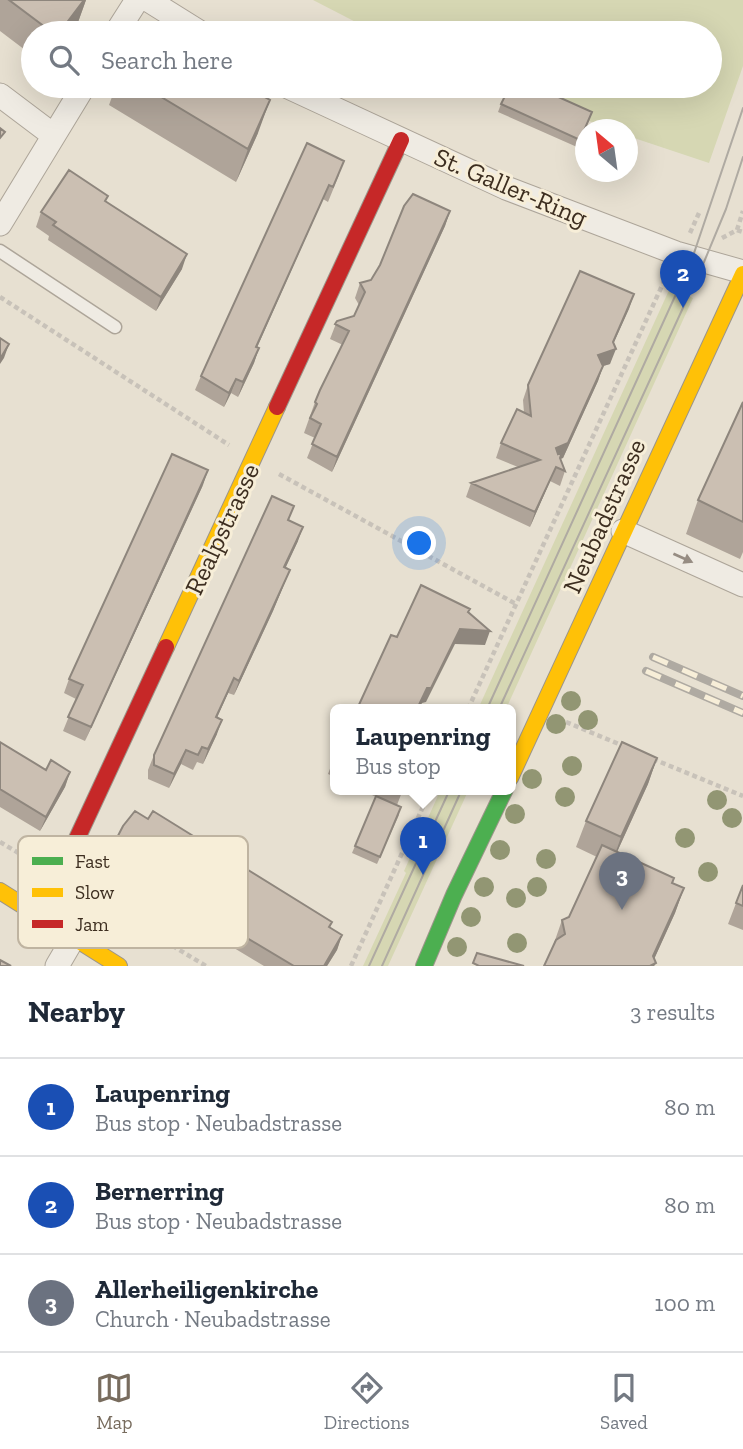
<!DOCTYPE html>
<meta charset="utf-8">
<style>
body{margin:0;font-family:"Zilla Slab",serif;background:#f2f2f3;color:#1f2937}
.compass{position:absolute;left:575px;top:119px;width:63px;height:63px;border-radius:50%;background:#fff;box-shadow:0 7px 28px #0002;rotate:331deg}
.you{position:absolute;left:420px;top:544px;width:24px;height:24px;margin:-18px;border:5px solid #fff;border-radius:50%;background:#1a73e8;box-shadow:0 0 0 10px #1a73e833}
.badge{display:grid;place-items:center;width:46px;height:46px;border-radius:50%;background:#786c5e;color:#fff;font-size:23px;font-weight:700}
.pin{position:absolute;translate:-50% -58px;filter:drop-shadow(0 2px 4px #0008)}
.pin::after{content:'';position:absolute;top:37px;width:24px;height:21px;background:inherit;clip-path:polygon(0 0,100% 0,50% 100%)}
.popup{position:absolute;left:330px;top:704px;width:186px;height:91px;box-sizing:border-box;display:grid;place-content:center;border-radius:10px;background:#fff;filter:drop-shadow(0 2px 5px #0005);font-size:23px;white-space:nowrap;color:#747a83}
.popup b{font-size:26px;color:#1f2937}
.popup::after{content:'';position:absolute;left:50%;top:100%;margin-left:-14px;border:14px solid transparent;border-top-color:#fff}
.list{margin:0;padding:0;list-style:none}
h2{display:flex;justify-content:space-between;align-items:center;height:91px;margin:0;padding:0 28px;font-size:30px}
h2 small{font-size:23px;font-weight:400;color:#747a83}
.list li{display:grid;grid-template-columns:46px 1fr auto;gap:21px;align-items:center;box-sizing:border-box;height:98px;padding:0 28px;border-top:2px solid #e0e1e3}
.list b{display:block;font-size:26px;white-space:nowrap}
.list p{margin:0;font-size:23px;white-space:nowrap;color:#747a83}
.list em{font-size:23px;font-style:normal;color:#747a83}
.icon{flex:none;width:38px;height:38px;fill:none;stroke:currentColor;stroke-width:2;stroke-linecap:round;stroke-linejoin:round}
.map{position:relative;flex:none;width:743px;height:966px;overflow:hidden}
.search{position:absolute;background:#fff;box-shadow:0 7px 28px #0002;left:21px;right:21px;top:21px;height:77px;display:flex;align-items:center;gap:18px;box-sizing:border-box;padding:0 24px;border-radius:38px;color:#747a83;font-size:26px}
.sheet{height:385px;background:#fff}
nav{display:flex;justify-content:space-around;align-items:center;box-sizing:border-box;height:98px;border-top:2px solid #e0e1e3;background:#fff;font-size:19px;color:#747a83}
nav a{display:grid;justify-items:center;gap:4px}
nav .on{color:#786c5e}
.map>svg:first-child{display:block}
.green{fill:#d6d7b3}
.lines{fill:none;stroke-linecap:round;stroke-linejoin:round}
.lane-casing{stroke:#ada599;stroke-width:15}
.street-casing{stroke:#ada599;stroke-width:25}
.fast-casing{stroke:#9c958a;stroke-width:18}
.slow-casing{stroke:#9c958a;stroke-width:18}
.jam-casing{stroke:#9c958a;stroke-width:18}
.path{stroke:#c8c2b9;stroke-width:4.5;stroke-dasharray:5 3.5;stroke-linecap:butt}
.lane{stroke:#efebe3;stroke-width:12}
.street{stroke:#efebe3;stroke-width:23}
.fast{stroke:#4caf50;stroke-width:16}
.slow{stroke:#ffc107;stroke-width:16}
.jam{stroke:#c62828;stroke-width:16}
.tram{stroke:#afaaa2;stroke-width:2}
.rail-casing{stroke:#afaaa2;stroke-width:8}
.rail{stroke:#f7eed8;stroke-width:5;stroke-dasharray:16;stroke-linecap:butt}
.tree{fill:#929673}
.wall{fill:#afa499}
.shaded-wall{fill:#8e867d}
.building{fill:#cbbfb2;stroke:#8e867d;stroke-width:2}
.oneway{fill:#968c82}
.labels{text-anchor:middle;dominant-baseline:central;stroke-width:6;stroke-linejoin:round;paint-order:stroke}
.street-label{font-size:26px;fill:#3d2e20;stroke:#f7eed8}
.key{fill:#f7eed8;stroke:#bfb4a1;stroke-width:2}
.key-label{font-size:19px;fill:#3d2e20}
</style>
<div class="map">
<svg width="743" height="966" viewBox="0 0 743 966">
<rect width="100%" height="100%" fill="#e7e0d1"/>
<!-- green -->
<path class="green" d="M313,0H743V66L709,163L628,136V130L611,129L493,86H710V33H377Z
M670,288L693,298L506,709H478Z
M441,789H469L388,966H363L406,873L404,871Z"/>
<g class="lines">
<defs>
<path id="lane" d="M0,251L115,327"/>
<path id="street" d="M148,0L201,33
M116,33L137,0
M286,86L506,188L676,253L743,272
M0,95L53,135
M0,224L84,86
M623,531L743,585
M57,966L74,937"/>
<path id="fast" d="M424,966L454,895L505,789"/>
<path id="slow" d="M166,647L277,407
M510,778L743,274
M0,891L119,966"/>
<path id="jam" d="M277,407L401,140
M41,916L166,647"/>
</defs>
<!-- lane casing -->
<use href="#lane" class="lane-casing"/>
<!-- street casing -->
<use href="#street" class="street-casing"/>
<!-- fast casing -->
<use href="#fast" class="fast-casing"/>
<!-- slow casing -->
<use href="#slow" class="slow-casing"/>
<!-- jam casing -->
<use href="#jam" class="jam-casing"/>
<!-- path -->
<path class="path" d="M737,230L743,211
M690,233L699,213
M722,238L737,230L743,232
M0,297L229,445
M279,474L516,604
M468,709L666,277
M566,722L626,747
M653,759L743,796
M0,842L32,861
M85,893L206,966
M351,966L431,789"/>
<!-- lane -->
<use href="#lane" class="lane"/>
<!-- street -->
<use href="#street" class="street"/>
<!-- fast -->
<use href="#fast" class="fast"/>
<!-- slow -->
<use href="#slow" class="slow"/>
<!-- jam -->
<use href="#jam" class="jam"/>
<!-- tram -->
<path class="tram" d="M487,709L692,259L743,108
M499,709L704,262L726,209L743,157
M369,966L450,789
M382,966L462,789"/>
<defs>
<path id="rail" d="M653,657L743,696
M646,671L743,713"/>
</defs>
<!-- rail casing -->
<use href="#rail" class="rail-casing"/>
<!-- rail -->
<use href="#rail" class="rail"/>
</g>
<!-- trees -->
<g class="tree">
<circle cx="571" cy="701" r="10"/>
<circle cx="588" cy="720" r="10"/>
<circle cx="556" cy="724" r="10"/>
<circle cx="572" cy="766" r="10"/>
<circle cx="532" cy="779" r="10"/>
<circle cx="565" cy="797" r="10"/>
<circle cx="717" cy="800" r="10"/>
<circle cx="515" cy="814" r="10"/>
<circle cx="732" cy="818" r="10"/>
<circle cx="685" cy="838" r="10"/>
<circle cx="500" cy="850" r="10"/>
<circle cx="546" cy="859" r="10"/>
<circle cx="708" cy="872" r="10"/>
<circle cx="484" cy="887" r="10"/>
<circle cx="537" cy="887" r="10"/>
<circle cx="516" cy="898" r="10"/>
<circle cx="471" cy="917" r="10"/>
<circle cx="103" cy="921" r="10"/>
<circle cx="126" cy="935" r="10"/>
<circle cx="517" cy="943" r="10"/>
<circle cx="457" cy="947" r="10"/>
</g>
<!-- wall -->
<path class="wall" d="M0,0H86L77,25L71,33H33V56L0,31Z
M116,86H245L258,133L236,182L109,105Z
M501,104L592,112L577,147L498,112Z
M307,143L339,175L328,202L323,199L259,341L257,347L259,348L254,363L238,397L231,393L224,407L195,390L201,376Z
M108,196L106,201L182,269L156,311L48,240L49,236L36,227L41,212Z
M450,211L445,226L332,472L307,458L315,438L304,433L315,402L343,345L330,339L337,321L354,316L359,305L355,298L360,283L371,280Z
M634,294L613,343L610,364L603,366L598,381L563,458L560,459L565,471L560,486L550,481L530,527L466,497L471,483L518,467L496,458L501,443L524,413L523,400L528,385Z
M743,402V552L740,559L686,534L698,500Z
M203,485L85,741L63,731L76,699L64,693L69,679Z
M289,520L298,541L285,568L290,570L273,611L234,695L228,693L217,718V734L203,764L197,762L193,770L181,764L169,788L148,779V770L154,755Z
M0,742L46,770L70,772L65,787L40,831L0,807Z
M335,755V777L328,774Z
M657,758L648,784L617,852L674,878L673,883L684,888L675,913L654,959L656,963L654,966H544L553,946L562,920L569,917L597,857L576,847L586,821Z
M360,789H401L402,792L397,805L399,815L377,864L352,853L376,797Z
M148,819L332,922L330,928L342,935L337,950L327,966H264L103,869L108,855Z
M743,885V930L728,924Z"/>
<!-- shaded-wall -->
<path class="shaded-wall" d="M84,0H86L77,25L71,33H59Z
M270,100L258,133L236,182L248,149Z
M329,185L323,199L251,361L265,327Z
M450,211L445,226L332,472L337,457Z
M187,254L182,269L156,311L161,297Z
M634,294L629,309L610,351L616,349L610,364L593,369L598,355L613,342Z
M9,344L4,358L0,364V359Z
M259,348L254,363L238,397L243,382Z
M603,366L598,381L563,458L560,459L556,448Z
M236,379L231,393L224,407L229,393Z
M556,467L550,481L530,527L535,512Z
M208,470L203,485L85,741L91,727Z
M303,527L298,541L279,582L284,567Z
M290,570L273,611L234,695L239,681Z
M460,629L490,631L485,645L455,644L426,702L422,703L419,709H417L427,688Z
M234,678L228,693L210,732L216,717Z
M222,720L217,734L203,764L208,749Z
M186,750L181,764L169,788L174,774Z
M657,758L648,784L612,863L621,837Z
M70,772L65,787L40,831L46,817Z
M684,888L675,913L651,966L656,963L654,966H649Z
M342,935L337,950L327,966H324Z"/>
<!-- building -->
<path class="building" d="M9,0H84L59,33H53Z
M147,28L157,33H144Z
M143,86H245L270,100L248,149Z
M510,86H534L592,112L580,140L501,104Z
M0,128L5,132L0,138Z
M307,143L344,161L333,187L329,185L265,327L256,347L259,348L243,382L236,379L229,393L201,376Z
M69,170L108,196L105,201L187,254L161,297L53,225L56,222L41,212Z
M413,194L450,211L337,457L312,444L321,424L310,418L317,404L315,402L320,390L349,331L335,324L337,321L354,316L365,292L360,283L371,280L380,265L404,206Z
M580,271L634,294L613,342L616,349L598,355L603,366L568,443L556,448L558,454L562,452L560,458L565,471L556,467L535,512L471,483L540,460L501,443L517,409L531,416L528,385Z
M0,338L9,344L0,359Z
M743,402V522L698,500Z
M172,454L208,470L91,727L68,717L83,685L69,679Z
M272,496L294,506L288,520L303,527L284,567L290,570L239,681L234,678L216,717L222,720L208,749L202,747L198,755L186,750L174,774L154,765V755Z
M421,585L470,609L468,612L490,631L460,629L431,688H427L417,709H357L391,635L397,637Z
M0,742L46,770L51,760L70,772L46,817L0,789Z
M622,742L657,758L621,837L586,821Z
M376,796L401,807L380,857L355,846Z
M135,811L148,819L153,811L332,922L329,927L342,935L324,966H294L108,855L123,826Z
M602,845L674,878L672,883L684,888L653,956L656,963L650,966H544L556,940L565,934L562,920L569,917Z
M743,885V906L736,903Z
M477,953L524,966H479L473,963Z
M0,960L11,966H0Z"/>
<!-- one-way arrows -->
<defs><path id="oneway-solid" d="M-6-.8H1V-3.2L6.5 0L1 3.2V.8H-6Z" transform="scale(1.75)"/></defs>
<use class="oneway" href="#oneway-solid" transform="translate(683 558) rotate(24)"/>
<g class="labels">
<!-- street labels -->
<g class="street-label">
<text transform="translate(511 187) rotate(23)">St. Galler-Ring</text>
<text transform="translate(604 516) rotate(-66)">Neubadstrasse</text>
<text transform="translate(222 529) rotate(-65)">Realpstrasse</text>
</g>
</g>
<!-- legend -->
<rect x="18" y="836" width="230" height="112" rx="10" class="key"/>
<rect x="32" y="857" width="31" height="8" fill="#4caf50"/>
<rect x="32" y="888" width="31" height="9" fill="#ffc107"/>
<rect x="32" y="920" width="31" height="8" fill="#c62828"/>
<g class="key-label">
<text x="75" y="868">Fast</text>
<text x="75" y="899">Slow</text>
<text x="75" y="931">Jam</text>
</g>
</svg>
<svg class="compass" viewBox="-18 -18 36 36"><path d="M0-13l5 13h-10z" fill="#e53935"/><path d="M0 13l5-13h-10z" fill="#747a83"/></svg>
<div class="you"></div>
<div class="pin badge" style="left:423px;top:875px;background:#1a4fb4">1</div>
<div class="popup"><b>Laupenring</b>Bus stop</div>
<div class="pin badge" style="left:683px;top:308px;background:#1a4fb4">2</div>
<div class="pin badge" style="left:622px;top:910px;background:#6b7280">3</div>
<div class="search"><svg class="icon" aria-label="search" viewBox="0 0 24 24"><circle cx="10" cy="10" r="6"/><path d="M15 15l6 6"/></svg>Search here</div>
</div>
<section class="sheet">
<h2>Nearby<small>3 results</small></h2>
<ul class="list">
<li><span class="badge" style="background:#1a4fb4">1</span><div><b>Laupenring</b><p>Bus stop · Neubadstrasse</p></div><em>80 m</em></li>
<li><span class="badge" style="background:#1a4fb4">2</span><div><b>Bernerring</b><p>Bus stop · Neubadstrasse</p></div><em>80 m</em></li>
<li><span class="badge" style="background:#6b7280">3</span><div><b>Allerheiligenkirche</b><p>Church · Neubadstrasse</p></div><em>100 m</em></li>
</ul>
</section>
<nav>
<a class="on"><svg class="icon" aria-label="map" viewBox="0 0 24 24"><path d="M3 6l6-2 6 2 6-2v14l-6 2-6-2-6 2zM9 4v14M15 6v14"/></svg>Map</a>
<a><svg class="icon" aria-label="directions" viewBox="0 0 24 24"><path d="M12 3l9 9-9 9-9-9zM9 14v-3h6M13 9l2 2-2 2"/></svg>Directions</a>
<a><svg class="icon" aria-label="saved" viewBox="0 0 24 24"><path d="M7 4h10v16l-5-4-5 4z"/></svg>Saved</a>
</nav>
